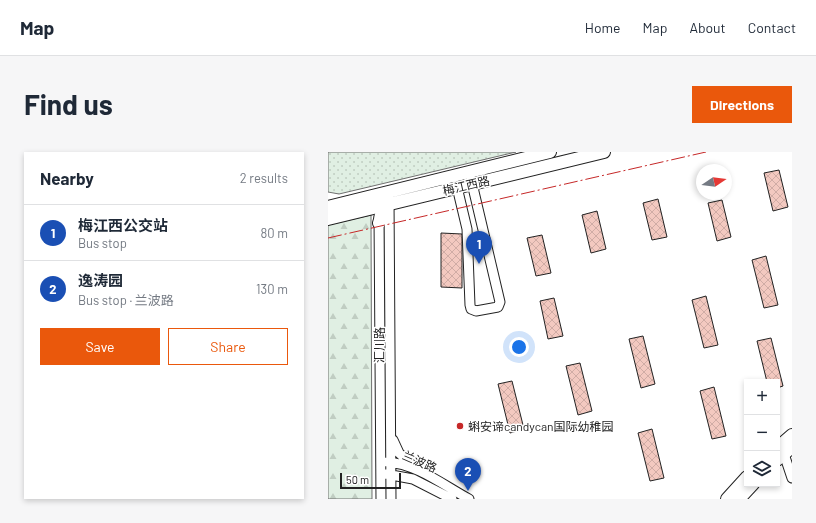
<!DOCTYPE html>
<meta charset="utf-8">
<style>
body{margin:0;font-family:Barlow,"Noto Sans SC",sans-serif;background:#f6f6f7;color:#1f2937}
.controls{position:absolute;right:12px;bottom:12px;display:grid;overflow:hidden;border-radius:0px;box-shadow:0 2px 6px #0003}
.controls button{width:36px;height:36px;display:grid;place-items:center;padding:0;border:0;border-bottom:1px solid #e0e1e3;background:#fff;color:#1f2937;font:20px sans-serif}
.compass{position:absolute;left:368px;top:12px;width:36px;height:36px;border-radius:50%;background:#fff;box-shadow:0 2px 6px #0003;rotate:77deg}
.scale{position:absolute;left:12px;bottom:10px;width:61px;box-sizing:border-box;padding-left:4px;border:2px solid #222;border-top:0;font-size:11px;line-height:14px;white-space:nowrap;color:#222;-webkit-text-stroke:3px #fff;paint-order:stroke}
.you{position:absolute;left:191px;top:195px;width:14px;height:14px;margin:-10px;border:3px solid #fff;border-radius:50%;background:#1a73e8;box-shadow:0 0 0 6px #1a73e833}
.badge{display:grid;place-items:center;width:26px;height:26px;border-radius:50%;background:#ea580c;color:#fff;font-size:13px;font-weight:700}
.pin{position:absolute;translate:-50% -33px;filter:drop-shadow(0 1px 2px #0008)}
.pin::after{content:'';position:absolute;top:21px;width:14px;height:12px;background:inherit;clip-path:polygon(0 0,100% 0,50% 100%)}
.list{margin:0;padding:0;list-style:none}
h2{display:flex;justify-content:space-between;align-items:center;height:52px;margin:0;padding:0 16px;font-size:17px}
h2 small{font-size:13px;font-weight:400;color:#747a83}
.list li{display:grid;grid-template-columns:26px 1fr auto;gap:12px;align-items:center;box-sizing:border-box;height:56px;padding:0 16px;border-top:1px solid #e0e1e3}
.list b{display:block;font-size:15px;white-space:nowrap}
.list p{margin:0;font-size:13px;white-space:nowrap;color:#747a83}
.list em{font-size:13px;font-style:normal;color:#747a83}
.actions{display:flex;gap:8px;padding:12px 16px}
.actions a{flex:1;padding:9px 0;border:1px solid #ea580c;border-radius:0px;text-align:center;font-size:14px;color:#ea580c}
.actions .main{background:#ea580c;color:#fff}
.icon{flex:none;width:22px;height:22px;fill:none;stroke:currentColor;stroke-width:2;stroke-linecap:round;stroke-linejoin:round}
.map{position:relative;flex:none;width:464px;height:347px;overflow:hidden;border-radius:0px}
header{display:flex;align-items:center;gap:24px;box-sizing:border-box;height:56px;padding:0 20px;background:#fff;border-bottom:1px solid #e0e1e3}
header strong{font-size:19px}
nav{display:flex;gap:22px;margin-inline-start:auto;font-size:14px}
.intro{display:flex;align-items:center;justify-content:space-between;box-sizing:border-box;height:96px;padding:0 24px}
h1{margin:0;font-size:28px}
.button{padding:10px 18px;border-radius:0px;background:#ea580c;color:#fff;font-size:14px;font-weight:700}
main{display:flex;gap:24px;padding:0 24px}
aside{flex:1;background:#fff;border-radius:0px;box-shadow:0 2px 6px #0003}
.map>svg:first-child{display:block}
.grass{fill:url(#grass-dots);stroke:#6f6f6f}
.forest{fill:url(#forest-firs);stroke:#6f6f6f}
.building{fill:url(#building-cross-hatch);stroke:#222}
.lines{fill:none;stroke-linecap:round;stroke-linejoin:round}
.minor-casing{stroke:#222;stroke-width:11}
.major-casing{stroke:#222;stroke-width:14}
.minor{stroke:#fff;stroke-width:9}
.major{stroke:#fff;stroke-width:12}
.power{stroke:#c62828;stroke-width:1;stroke-dasharray:14 3 2 3;stroke-linecap:butt}
.poi-dot{fill:#c62828;stroke:#fff;stroke-width:1.5}
.labels{text-anchor:middle;dominant-baseline:central;stroke-width:3;stroke-linejoin:round;paint-order:stroke}
.street-label{font-size:12px;fill:#222;stroke:#fff}
.poi-label{font-size:12px;fill:#222;stroke:#fff;text-anchor:start}
</style>
<header>
<strong>Map</strong>
<nav><a>Home</a><a>Map</a><a>About</a><a>Contact</a></nav>
</header>
<div class="intro"><h1>Find us</h1><a class="button">Directions</a></div>
<main>
<aside>
<h2>Nearby<small>2 results</small></h2>
<ul class="list">
<li><span class="badge" style="background:#1a4fb4">1</span><div><b>梅江西公交站</b><p>Bus stop</p></div><em>80 m</em></li>
<li><span class="badge" style="background:#1a4fb4">2</span><div><b>逸涛园</b><p>Bus stop · 兰波路</p></div><em>130 m</em></li>
</ul>
<div class="actions"><a class="main">Save</a><a>Share</a></div>
</aside>
<div class="map">
<svg width="464" height="347" viewBox="0 0 464 347">
<defs>
<pattern id="grass-dots" width="8" height="8" patternUnits="userSpaceOnUse"><rect width="8" height="8" fill="#e0efe3"/><path d="M2 2h.1M6 6h.1" fill="none" stroke="#c0cdc2" stroke-width="1.8" stroke-linecap="round"/></pattern>
<pattern id="forest-firs" width="22" height="20" patternUnits="userSpaceOnUse"><rect width="22" height="20" fill="#e0efe3"/><path d="M5 1l3.5 6h-7zM16 11l3.5 6h-7z" fill="#c0cdc2"/></pattern>
<pattern id="building-cross-hatch" width="8" height="8" patternUnits="userSpaceOnUse"><rect width="8" height="8" fill="#f3c9c0"/><path d="M0 0l8 8M0 8l8-8" fill="none" stroke="#d0aca5"/></pattern>
</defs>
<rect width="100%" height="100%" fill="#fff"/>
<!-- grass -->
<path class="grass" d="M0,0H188L11,42L0,40Z"/>
<!-- forest -->
<path class="forest" d="M43,63L44,347H0V73Z"/>
<!-- building -->
<path class="building" d="M451,18L460,55L445,59L436,21Z
M330,47L339,85L324,88L315,51Z
M394,48L403,85L389,89L380,51Z
M269,59L278,97L263,101L254,63Z
M113,81L134,82V136L113,135Z
M214,83L223,121L208,124L199,86Z
M438,104L450,153L436,156L424,108Z
M378,144L390,193L376,196L364,148Z
M226,146L235,184L220,187L212,149Z
M315,184L327,232L313,236L301,187Z
M443,186L455,234L449,236V230H439L429,189Z
M252,211L264,259L250,263L238,214Z
M184,229L196,277L182,281L170,232Z
M386,235L398,284L384,287L372,239Z
M324,277L336,326L322,329L310,281Z"/>
<g class="lines">
<defs>
<path id="minor" d="M129,35L139,77L142,153L143,157L148,159L170,155L172,150L143,27
M61,46L63,347
M51,64L53,347
M65,288L71,301L85,314
M456,302L464,326
M59,310C89,312 115,333 141,347
M58,322L85,327L124,347"/>
<path id="major" d="M0,55L222,0
M0,67L276,0
M51,71L55,58L60,49
M449,296L464,283
M449,308L464,295
M399,347L419,325
M411,347L425,332"/>
</defs>
<!-- minor casing -->
<use href="#minor" class="minor-casing"/>
<!-- major casing -->
<use href="#major" class="major-casing"/>
<!-- minor -->
<use href="#minor" class="minor"/>
<!-- major -->
<use href="#major" class="major"/>
<!-- power -->
<path class="power" d="M0,86L378,0"/>
</g>
<!-- markers -->
<circle class="poi-dot" cx="132" cy="274" r="4"/>
<g class="labels">
<!-- street labels -->
<g class="street-label">
<text transform="translate(138 33) rotate(-13)">梅江西路</text>
<text transform="translate(51 193) rotate(-90)">汇川路</text>
<text transform="translate(92 309) rotate(23)">兰波路</text>
</g>
<!-- poi labels -->
<g class="poi-label">
<text x="140" y="274">蝌安谛candycan国际幼稚园</text>
</g>
</g>
</svg>
<div class="controls">
<button>+</button>
<button>−</button>
<button><svg class="icon" aria-label="layers" viewBox="0 0 24 24"><path d="M12 4l9 5-9 5-9-5zM3 14l9 5 9-5"/></svg></button>
</div>
<svg class="compass" viewBox="-18 -18 36 36"><path d="M0-13l5 13h-10z" fill="#e53935"/><path d="M0 13l5-13h-10z" fill="#747a83"/></svg>
<div class="scale">50 m</div>
<div class="you"></div>
<div class="pin badge" style="left:151px;top:112px;background:#1a4fb4">1</div>
<div class="pin badge" style="left:140px;top:339px;background:#1a4fb4">2</div>
</div>
</main>
